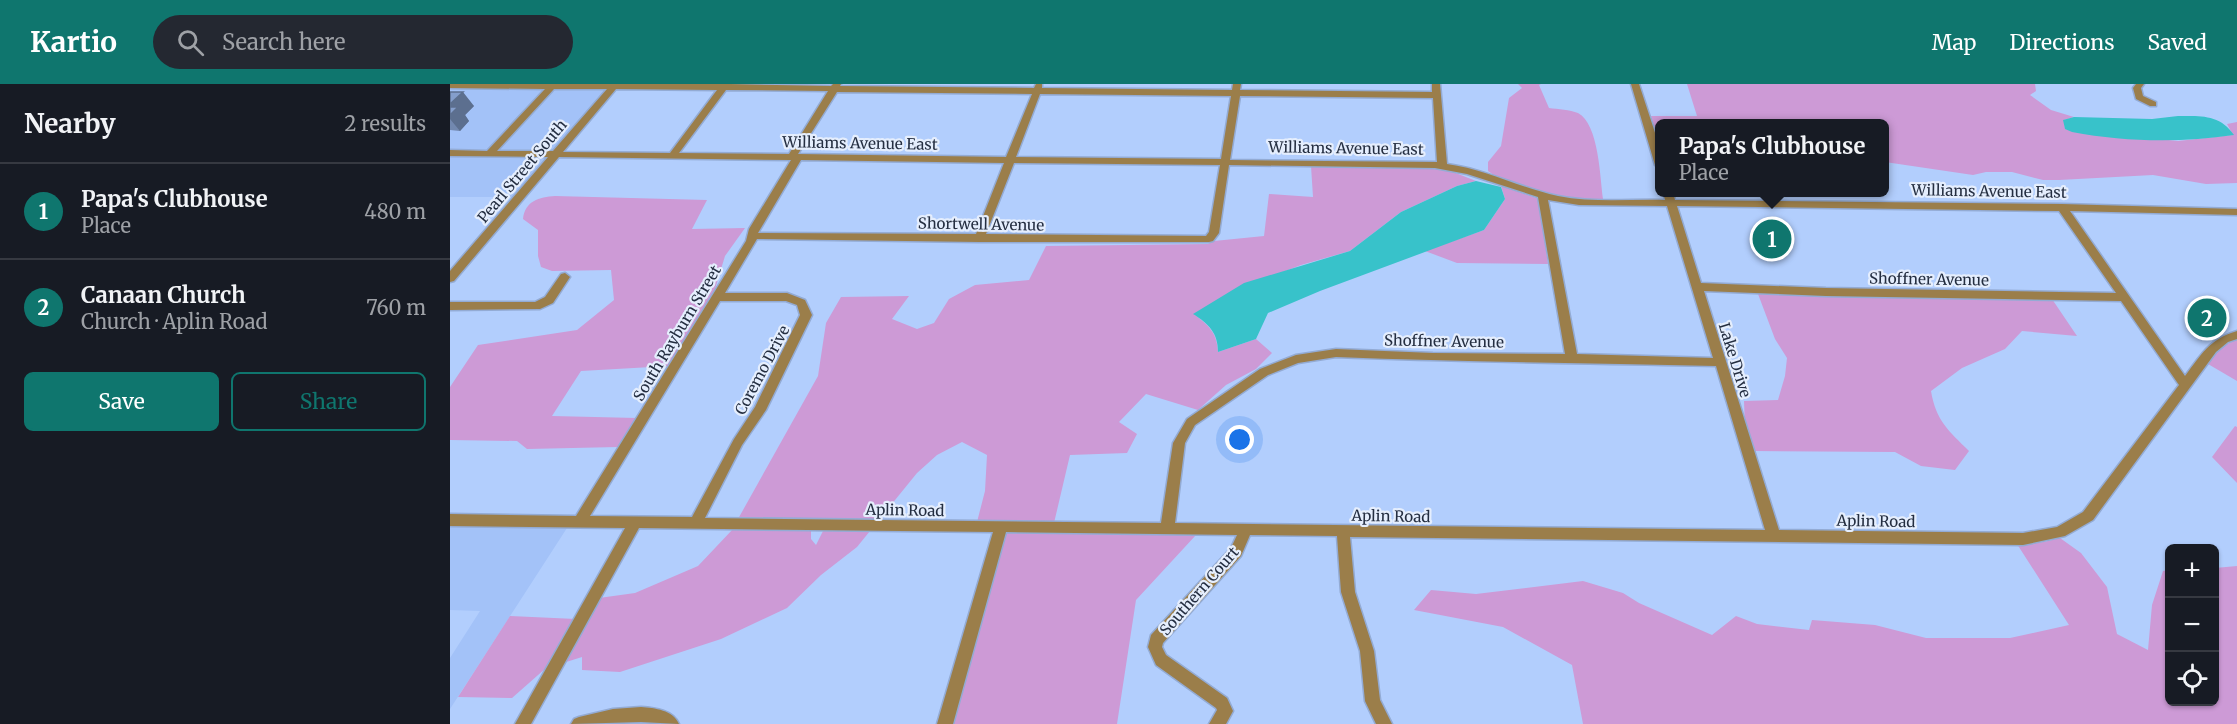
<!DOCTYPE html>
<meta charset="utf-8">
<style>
body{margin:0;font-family:Merriweather,serif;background:#242831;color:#f1f3f6}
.controls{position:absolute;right:18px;bottom:18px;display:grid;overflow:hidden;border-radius:9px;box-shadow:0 2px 4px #0004}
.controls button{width:54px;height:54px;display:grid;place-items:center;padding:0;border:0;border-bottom:2px solid #363941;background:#171b24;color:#f1f3f6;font:30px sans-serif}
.you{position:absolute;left:790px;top:356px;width:21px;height:21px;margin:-15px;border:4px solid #fff;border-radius:50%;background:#1a73e8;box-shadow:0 0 0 9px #1a73e833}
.badge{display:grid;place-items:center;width:39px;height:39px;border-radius:50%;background:#0f766e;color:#fff;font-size:20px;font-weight:700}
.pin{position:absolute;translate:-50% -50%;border:3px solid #fff;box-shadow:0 2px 6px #0006}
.popup{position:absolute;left:1205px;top:35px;width:234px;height:78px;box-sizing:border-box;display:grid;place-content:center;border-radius:9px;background:#171b24;filter:drop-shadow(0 2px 4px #0005);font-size:20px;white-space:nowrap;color:#9ea1a6}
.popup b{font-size:22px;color:#f1f3f6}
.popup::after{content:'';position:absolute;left:50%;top:100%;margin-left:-12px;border:12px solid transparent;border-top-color:#171b24}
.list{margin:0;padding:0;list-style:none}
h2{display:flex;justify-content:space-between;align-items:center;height:78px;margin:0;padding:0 24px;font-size:26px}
h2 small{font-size:20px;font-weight:400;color:#9ea1a6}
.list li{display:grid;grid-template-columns:39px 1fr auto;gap:18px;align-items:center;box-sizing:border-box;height:96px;padding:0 24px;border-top:2px solid #363941}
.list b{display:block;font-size:22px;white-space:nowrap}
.list p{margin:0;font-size:20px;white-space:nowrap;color:#9ea1a6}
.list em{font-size:20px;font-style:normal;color:#9ea1a6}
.actions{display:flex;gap:12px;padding:18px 24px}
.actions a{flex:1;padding:14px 0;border:2px solid #0f766e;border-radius:9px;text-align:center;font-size:21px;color:#0f766e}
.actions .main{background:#0f766e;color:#fff}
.icon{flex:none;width:33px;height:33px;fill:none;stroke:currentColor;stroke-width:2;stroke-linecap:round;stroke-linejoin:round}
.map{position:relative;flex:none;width:1787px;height:640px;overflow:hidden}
header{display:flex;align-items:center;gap:36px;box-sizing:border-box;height:84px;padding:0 30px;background:#0f766e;color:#fff}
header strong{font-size:28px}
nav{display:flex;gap:33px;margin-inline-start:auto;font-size:21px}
.search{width:420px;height:54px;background:#242831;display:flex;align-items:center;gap:15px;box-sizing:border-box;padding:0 21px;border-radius:33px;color:#9ea1a6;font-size:22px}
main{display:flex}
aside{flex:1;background:#171b24}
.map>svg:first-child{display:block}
.built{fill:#a3c2f8}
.green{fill:#cd9ad6}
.water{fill:#38c2ca}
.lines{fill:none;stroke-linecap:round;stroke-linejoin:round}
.minor-casing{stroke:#93abd4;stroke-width:3}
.minor{fill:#9b7e4a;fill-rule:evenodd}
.wall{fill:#7288af}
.shaded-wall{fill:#5c6f8f}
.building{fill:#849ecc;stroke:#5c6f8f;stroke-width:1.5}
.labels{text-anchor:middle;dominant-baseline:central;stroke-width:4.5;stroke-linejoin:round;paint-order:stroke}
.street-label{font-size:15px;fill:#242e41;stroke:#e5eefd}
</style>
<header>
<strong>Kartio</strong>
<div class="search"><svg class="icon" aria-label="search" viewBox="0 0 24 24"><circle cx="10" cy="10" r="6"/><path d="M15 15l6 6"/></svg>Search here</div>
<nav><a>Map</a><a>Directions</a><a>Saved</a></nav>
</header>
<main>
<aside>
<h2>Nearby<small>2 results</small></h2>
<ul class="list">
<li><span class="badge">1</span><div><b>Papa's Clubhouse</b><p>Place</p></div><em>480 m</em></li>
<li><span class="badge">2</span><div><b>Canaan Church</b><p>Church · Aplin Road</p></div><em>760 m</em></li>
</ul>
<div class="actions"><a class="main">Save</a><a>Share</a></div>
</aside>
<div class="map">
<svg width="1787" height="640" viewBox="0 0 1787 640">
<rect width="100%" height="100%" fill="#b2cefd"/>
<!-- built -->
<path class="built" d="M2,4L96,5L38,67H0V6Z
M103,5H157L104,68L45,67Z
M0,72L100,73L66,113H0Z
M0,441L117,444L0,625V574L30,527L0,526Z"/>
<!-- green -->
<path class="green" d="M1068,0H1091L1089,1L1099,24C1108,25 1120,26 1128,29C1149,40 1150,94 1153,115C1115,115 1069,111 1038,87V78L1051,62L1059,14L1072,4Z
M1237,0H1585L1586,7L1580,11L1601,26L1624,33L1614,36L1615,45L1728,57L1783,51L1777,40L1787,38V99L1756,100L1703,91L1609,96H1593L1562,88H1536L1523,91L1435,78L1434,39H1210L1209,58L1201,32H1247Z
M861,82L993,84L1026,97L1007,102L951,128L900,167L851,181L823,192L744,230C758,241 767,248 768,268L806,255L822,269L806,285L776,301L748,326L696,310L669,338L687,350L677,369L620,371L604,439L527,438L535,407L537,371L512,358L487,371L467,389L428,437L288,435L368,292L376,239L391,213L459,212L442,235L467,245L484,239L499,215L525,201L579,196L596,162L758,160L764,157L814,152L819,110L863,113Z
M1051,102L1089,115L1098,180L1007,179L975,167L1034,146L1055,115Z
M105,112L257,116L242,145L295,144L275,172L265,205L219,282L131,287L102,332L187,334L168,363L77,365L67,357L0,356V303L28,261L127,246L164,216L161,186L102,187L91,183L88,172V146L73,135C75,117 89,113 105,112Z
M1308,210L1602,215L1627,252L1572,247L1555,265L1512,284L1481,307C1486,337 1499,347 1519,367L1505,386L1471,382L1445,368L1303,367L1295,344L1294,317L1328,316L1335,292L1337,274L1325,255Z
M1787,255V297L1758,280L1770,264Z
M1785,342L1787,343V399L1762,373Z
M283,445L361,446V455L366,461L373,447H420L407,463L371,491L337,524L271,555L170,588L132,586V573L113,579L149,514L185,509L248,482Z
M555,449L746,451L686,516L667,640H501Z
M1610,454L1631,469L1657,503L1667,550L1698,566L1702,521L1713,487L1719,486L1720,618H1764L1765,484L1787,482V640H1133L1122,581L1053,543L964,526L981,506L1026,510L1133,497L1173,509L1189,519L1262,551L1286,532L1307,540L1359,546L1362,536L1425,541L1476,554H1560L1619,541L1567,460L1594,458Z
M60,532L126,535L96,584L62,614L8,613Z"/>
<!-- water -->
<path class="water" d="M1728,32C1750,32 1770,30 1784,51C1730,59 1675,58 1622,48L1615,45L1613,36L1624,33L1702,35Z
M1026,97L1051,103L1055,115L1034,146L870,207L818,229L806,255L768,268C768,249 759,240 743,230L794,199L900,167L951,128L1007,102Z"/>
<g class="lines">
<defs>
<path id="minor" d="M0,0H280L381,2L383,0H391L390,2L584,4L586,0H592V4L782,6L783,0H791L790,6L982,8V0H990L997,80C1035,85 1070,104 1108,112C1143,119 1180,115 1215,116L1213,108H1223L1225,116L1612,120L1787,125V131L1620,127L1735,292C1752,270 1758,256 1787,247V255L1778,258L1766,268L1643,436L1615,452L1573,461L900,453L905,508L924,567L930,616L942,640H926L915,617L910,567L891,508L887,452L800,451L791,472L713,559L712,563L716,571L777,614L783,627L776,640H759L767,626L766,624L706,581L698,563L701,551L781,464L787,451L556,448L503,640H487L543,448L189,444L81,640H65L175,444L0,442V430L126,432L296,157L299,145L341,76L109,73L4,197L0,198V187L98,73L0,72V66L37,67L95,5L0,4ZM104,5H157L103,67H47ZM166,5L267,6L220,69L113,68ZM276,6L378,7L339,70L229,69ZM387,8L582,10L556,73L348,70ZM590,10L781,12L771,75L566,73ZM790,12L983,14L987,78L780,76ZM351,76L554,79L526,150L308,149ZM564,79L770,81L759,148L756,152L536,150ZM779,81L985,84L1017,90L1088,113L1115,270L983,269L886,265L846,271L810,285L737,335L723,359L711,439L255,434L292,361L316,326L362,231L355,216L337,209H275L307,155L529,158H759L763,157L769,149ZM1098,116L1129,121L1217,122L1263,274L1127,270ZM1227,122L1609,127L1666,209L1376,204L1251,199ZM1254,207L1376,212L1671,217L1729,301L1633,428L1607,443L1573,449L1329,446ZM270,217H336L347,221L350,231L305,323L284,355L242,433L140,432ZM886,273C1012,278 1139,279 1266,282L1315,446L725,439L735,359L745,341L818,291L848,279Z
M1181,0H1189L1210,64V84L1205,81Z
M1686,0H1694L1691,4L1693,12L1706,18V22H1700L1686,15L1683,4Z
M115,189L120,193L103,219L90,225L0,226V218H85L95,213L111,190Z
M191,623C205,624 223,626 229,640L191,638L121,640L124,635L129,633L163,625Z"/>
</defs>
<!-- minor casing -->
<use href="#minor" class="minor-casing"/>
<!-- minor -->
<use href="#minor" class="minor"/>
</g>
<!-- wall -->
<path class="wall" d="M0,8L24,22L15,31L19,37L10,47L0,46Z"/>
<!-- shaded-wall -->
<path class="shaded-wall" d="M13,8L24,22L15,31L19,37L10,47L0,35V20Z"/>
<!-- building -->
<path class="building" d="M0,8H13L0,20Z
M0,23H8L0,31Z"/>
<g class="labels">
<!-- street labels -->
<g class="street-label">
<text transform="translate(410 59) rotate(1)">Williams Avenue East</text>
<text transform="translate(896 64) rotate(1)">Williams Avenue East</text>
<text transform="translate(72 87) rotate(-50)">Pearl Street South</text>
<text transform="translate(1539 107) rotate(1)">Williams Avenue East</text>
<text transform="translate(531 140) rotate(1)">Shortwell Avenue</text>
<text transform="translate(1479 195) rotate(1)">Shoffner Avenue</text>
<text transform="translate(227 249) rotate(-59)">South Rayburn Street</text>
<text transform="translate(994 257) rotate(1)">Shoffner Avenue</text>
<text transform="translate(1285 276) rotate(73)">Lake Drive</text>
<text transform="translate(312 286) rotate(-62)">Coremo Drive</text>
<text transform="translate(455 426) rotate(1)">Aplin Road</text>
<text transform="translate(941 432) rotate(1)">Aplin Road</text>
<text transform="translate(1426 437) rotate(1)">Aplin Road</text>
<text transform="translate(749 507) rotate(-49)">Southern Court</text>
</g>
</g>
</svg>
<div class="controls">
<button>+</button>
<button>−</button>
<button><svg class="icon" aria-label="locate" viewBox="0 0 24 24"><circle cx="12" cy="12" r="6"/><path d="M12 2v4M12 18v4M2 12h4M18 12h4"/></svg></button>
</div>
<div class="you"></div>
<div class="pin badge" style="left:1322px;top:155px">1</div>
<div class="popup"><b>Papa's Clubhouse</b>Place</div>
<div class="pin badge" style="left:1757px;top:234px">2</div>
</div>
</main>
